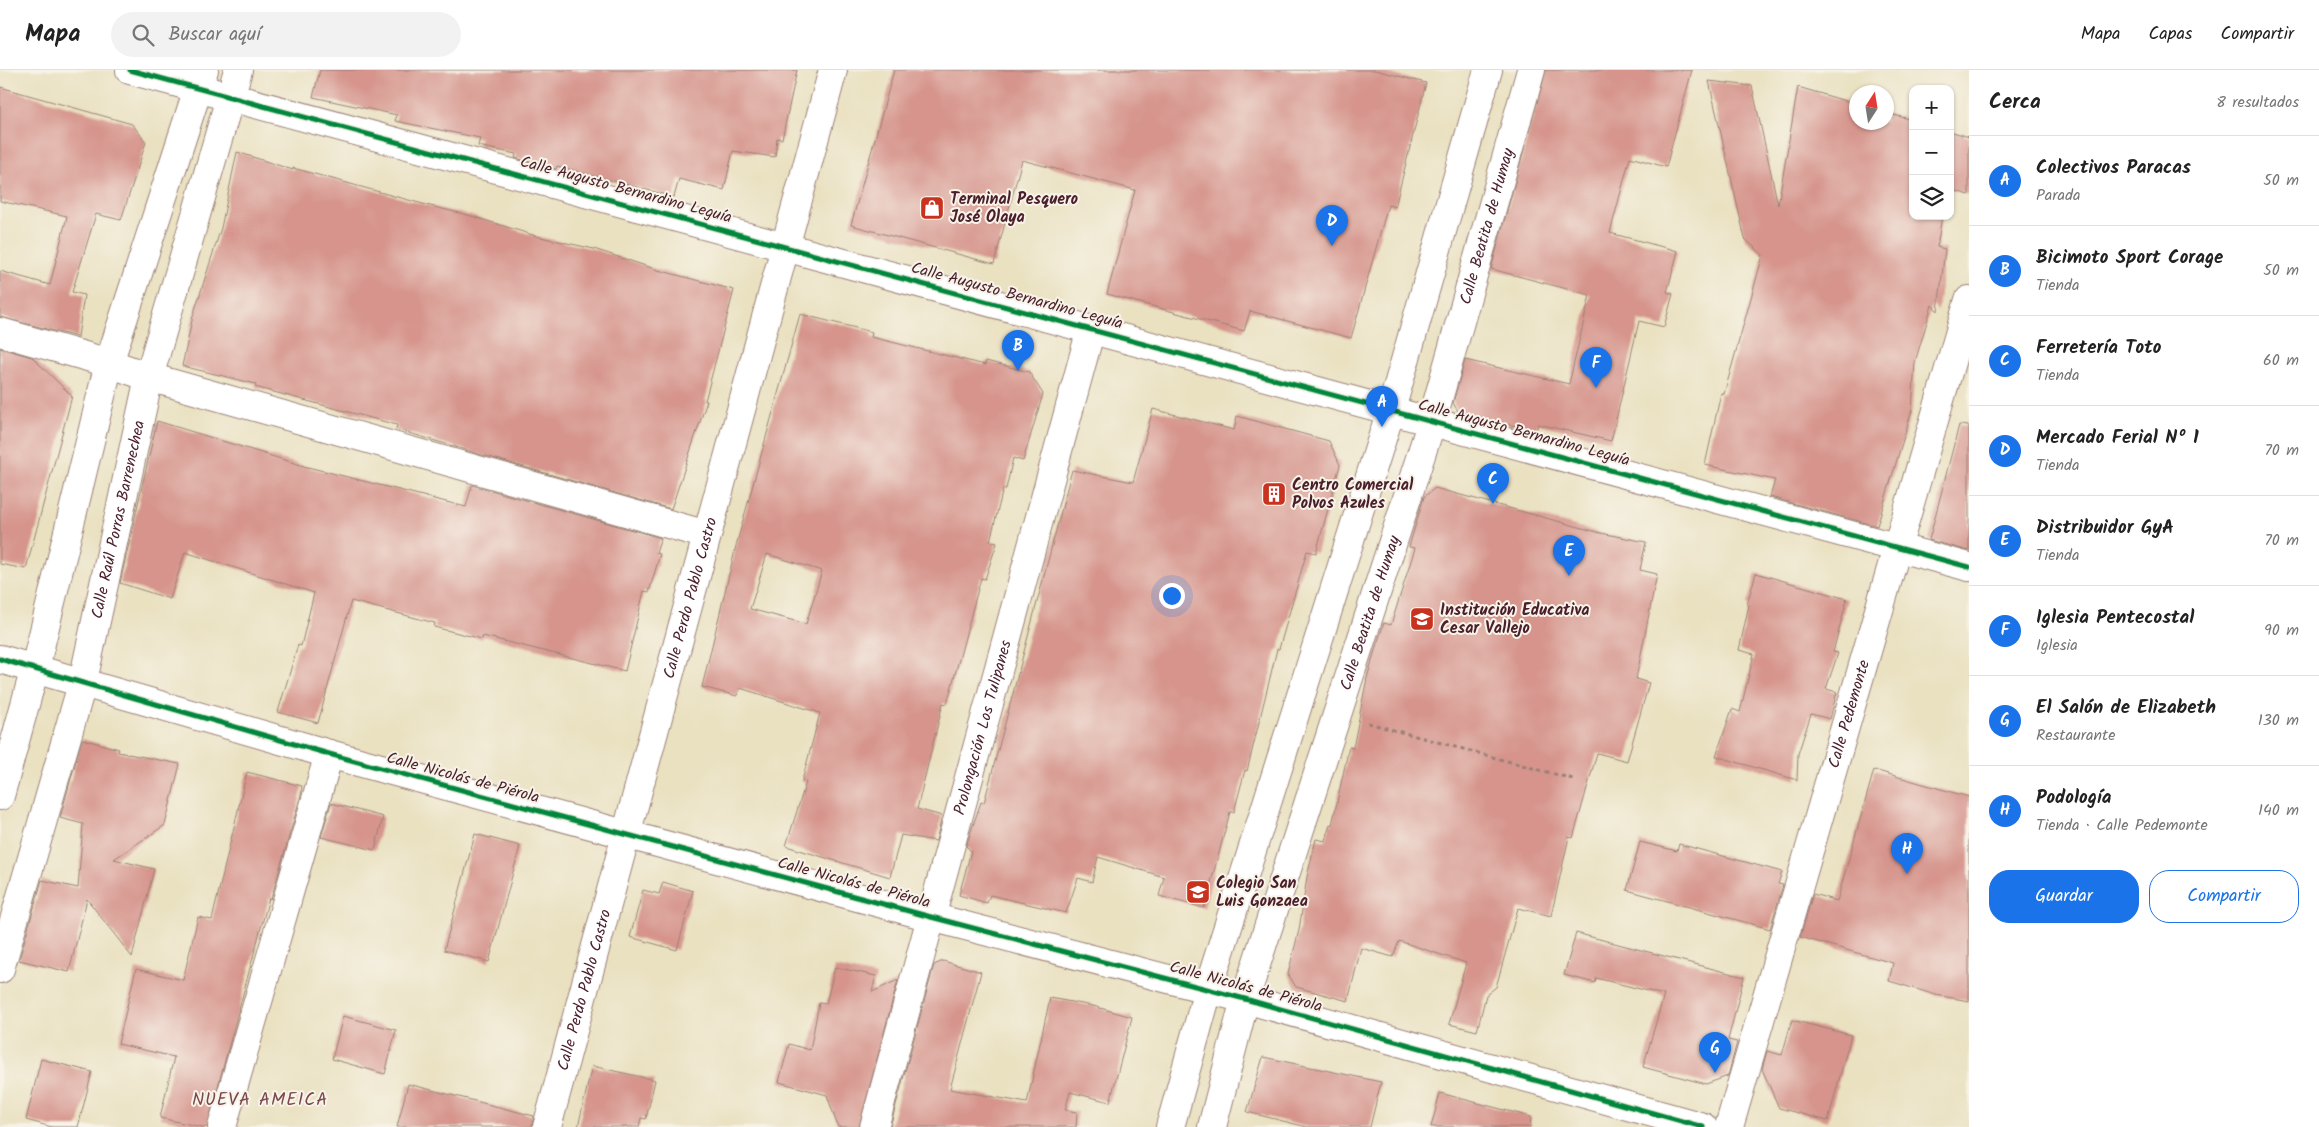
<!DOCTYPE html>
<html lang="es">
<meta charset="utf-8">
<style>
body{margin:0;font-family:Kalam,sans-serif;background:#f2f2f2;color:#222}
.controls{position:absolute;right:15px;top:15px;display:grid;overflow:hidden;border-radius:10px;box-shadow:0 1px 4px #0004}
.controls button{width:45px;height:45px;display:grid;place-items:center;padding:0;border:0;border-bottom:1px solid #e0e0e0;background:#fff;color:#222;font:25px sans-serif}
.compass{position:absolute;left:1849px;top:15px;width:45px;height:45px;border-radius:50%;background:#fff;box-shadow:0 1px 4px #0004;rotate:12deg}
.you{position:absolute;left:1171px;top:525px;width:18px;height:18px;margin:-12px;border:4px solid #fff;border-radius:50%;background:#1a73e8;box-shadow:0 0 0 8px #1a73e833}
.badge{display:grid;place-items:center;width:32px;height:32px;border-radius:50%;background:#1a73e8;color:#fff;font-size:16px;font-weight:700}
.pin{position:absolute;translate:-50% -41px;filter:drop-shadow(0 1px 2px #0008)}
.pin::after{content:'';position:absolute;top:26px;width:18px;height:15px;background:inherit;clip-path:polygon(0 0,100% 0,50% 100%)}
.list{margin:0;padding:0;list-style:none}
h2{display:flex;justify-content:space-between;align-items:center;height:65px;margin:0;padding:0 20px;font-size:21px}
h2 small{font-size:16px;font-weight:400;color:#767676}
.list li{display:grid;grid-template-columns:32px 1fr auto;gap:15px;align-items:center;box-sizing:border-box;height:90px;padding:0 20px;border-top:1px solid #e0e0e0}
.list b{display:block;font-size:19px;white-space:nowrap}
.list p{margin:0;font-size:16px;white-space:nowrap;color:#767676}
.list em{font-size:16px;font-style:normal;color:#767676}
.actions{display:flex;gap:10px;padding:15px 20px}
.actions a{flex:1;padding:11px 0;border:1px solid #1a73e8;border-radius:20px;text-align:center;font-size:18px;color:#1a73e8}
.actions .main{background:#1a73e8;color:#fff}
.icon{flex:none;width:28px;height:28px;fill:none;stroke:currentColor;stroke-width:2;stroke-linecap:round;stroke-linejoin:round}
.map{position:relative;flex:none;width:1969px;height:1057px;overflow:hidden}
header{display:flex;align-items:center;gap:30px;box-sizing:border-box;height:70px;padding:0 25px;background:#fff;border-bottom:1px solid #e0e0e0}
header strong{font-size:24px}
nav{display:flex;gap:28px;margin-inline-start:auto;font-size:18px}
.search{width:350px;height:45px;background:#f2f2f2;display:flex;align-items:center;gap:12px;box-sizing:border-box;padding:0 18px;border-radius:28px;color:#767676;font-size:19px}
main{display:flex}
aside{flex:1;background:#fff}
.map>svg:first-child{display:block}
.building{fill:#d6948c;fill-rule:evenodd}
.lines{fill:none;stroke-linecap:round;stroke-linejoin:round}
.minor-casing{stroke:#9a8076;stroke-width:30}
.path{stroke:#9a8076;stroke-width:3;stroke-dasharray:4 4;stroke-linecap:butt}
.minor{stroke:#fff;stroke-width:28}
.cycleway-casing{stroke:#f7f3e8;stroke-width:8}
.cycleway{stroke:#00873e;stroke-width:5}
.labels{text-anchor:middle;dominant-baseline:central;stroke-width:4;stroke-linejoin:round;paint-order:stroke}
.street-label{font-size:16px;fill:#4a1f2b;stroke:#f7f3e8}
.poi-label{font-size:16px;font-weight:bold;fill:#4a1f2b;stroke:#f7f3e8;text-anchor:start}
.neighbourhood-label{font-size:18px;letter-spacing:1px;fill:#7b484d;stroke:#f7f3e8}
</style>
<header>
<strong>Mapa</strong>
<div class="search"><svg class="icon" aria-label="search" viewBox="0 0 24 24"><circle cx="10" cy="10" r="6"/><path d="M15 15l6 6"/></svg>Buscar aquí</div>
<nav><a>Mapa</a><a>Capas</a><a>Compartir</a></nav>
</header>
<main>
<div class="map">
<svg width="1969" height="1057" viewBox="0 0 1969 1057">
<rect width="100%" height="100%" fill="#f7f3e8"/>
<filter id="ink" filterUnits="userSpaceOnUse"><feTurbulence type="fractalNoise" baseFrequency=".02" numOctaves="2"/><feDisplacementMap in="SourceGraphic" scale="10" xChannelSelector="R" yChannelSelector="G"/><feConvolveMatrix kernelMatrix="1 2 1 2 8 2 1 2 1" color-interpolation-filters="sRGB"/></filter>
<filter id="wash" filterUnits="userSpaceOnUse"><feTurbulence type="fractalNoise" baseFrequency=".0096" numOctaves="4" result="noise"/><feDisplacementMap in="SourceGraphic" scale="20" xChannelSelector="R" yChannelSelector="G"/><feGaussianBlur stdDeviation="1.12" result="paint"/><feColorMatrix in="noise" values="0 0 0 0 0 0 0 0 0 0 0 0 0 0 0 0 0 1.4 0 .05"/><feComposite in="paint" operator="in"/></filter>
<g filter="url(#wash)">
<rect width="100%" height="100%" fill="#eae1c1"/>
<g id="blocks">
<!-- building -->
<path class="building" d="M320,0H797L782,69L777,68L775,87L733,81L724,120L679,109L674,127L557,96L556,99L515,88L516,84L478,76L480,68L395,51L397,45L313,27Z
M894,0H1375L1426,13L1395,137L1388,135L1351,268L1250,241L1244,261L1107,224L1135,120L1022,90L994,194L851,155Z
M1546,0H1692L1666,97L1630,87L1610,163L1678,181L1667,222L1673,224L1664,257L1639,251L1611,371L1538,354L1536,361L1459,343L1453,333L1465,290L1569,314L1590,225L1491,199Z
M1709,11L1752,16L1778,135L1798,17L1856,34V52H1886V43L1913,50V146H1942L1937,177L1945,179L1938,241L1932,235L1915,292L1912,340L1877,456L1770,427L1775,410L1705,395L1721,323L1724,324L1763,185L1745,169Z
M0,17L132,54L146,72L121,150L96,144L72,222L84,225L78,267L0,247V201L50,215L67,146L0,131Z
M1950,61L1969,67V125L1950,119Z
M237,82L293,100V98L430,136L468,145L536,166L594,179L658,200L734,220L705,331H707L671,439L479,384L396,359L397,355L255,317L256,314L182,296L193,246L221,158Z
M800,244L872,262L871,267L985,295L986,291L1029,302L1043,324L1023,391L1013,388L1006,419H1003L990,471L997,473L985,509L981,508L947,634L943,633L917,739L942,746L936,771L901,765L890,807L786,776L806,712L802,711L820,643L740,618L737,626L702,617L736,476ZM767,484L822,501L806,554L750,539Z
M0,278L32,287L72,326L26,499L0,494Z
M1153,339L1234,360L1237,346L1329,371L1340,395L1316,483L1307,481L1279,579H1277L1247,701L1245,700L1234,742H1230L1204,838L1159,826L1164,807L1098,787L1092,812L1078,808L1066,843L990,825L987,833L959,825L971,781L966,776L981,732L984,733L1072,400L1133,412Z
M157,351L304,396L466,437L472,415L661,468L656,483L660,484L649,522L644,521L625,601L483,566L482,569L434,557L435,553L351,531L318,653L278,642L298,575L301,576L314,523L185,482L170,529L120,513Z
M1959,355L1969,356V481L1929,470Z
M1435,418L1601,463L1646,472L1640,500L1657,504L1636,609L1649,613L1627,691L1597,683L1573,768L1569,767L1551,846L1518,838L1496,917L1486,925L1477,961L1449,954L1466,893L1399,871L1393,887L1361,878L1348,931L1296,917L1288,904L1299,860L1307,807L1316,769L1326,771L1330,754L1332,755L1349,677L1353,678L1367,608L1376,577L1384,553L1391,555L1415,478L1409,477L1424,427Z
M1756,503L1847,529L1833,582L1838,583L1826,619L1837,622L1830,649L1811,644L1798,684L1797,710L1716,686L1732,639L1740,642L1754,584L1739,580L1749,535L1747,534Z
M82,669L119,679L118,682L180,694L165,755L114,789L154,799L132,887L87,829L69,902L19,890L42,810L78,818L83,754L60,748Z
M1874,700L1969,727V931L1936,925L1889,911L1893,893L1800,867L1813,824L1837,831Z
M247,702L302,716L301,725L271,829L269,828L207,1057H202L160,1048L174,987L118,974L136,899L183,910L198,847L212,850Z
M331,733L383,747L375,780L321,767Z
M475,764L520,776L489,892L444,880Z
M1640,772L1677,781L1679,774L1782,802L1778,814L1783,815L1770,859L1627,820Z
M663,812L693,821L677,880L630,867L643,820L659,824Z
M1576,863L1744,907L1728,970L1737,972L1728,1006L1706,1014L1643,997L1664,925L1596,908L1595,913L1564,905Z
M943,891L981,902L950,1019L1027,1033L1050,928L1093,936L1132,947L1110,1032L1070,1022L1065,1040L1077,1042L1076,1057H890L934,895Z
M835,897L876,906L872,922L898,910L859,1057H838L827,1025L779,1012L789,974L810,980L819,933L826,934Z
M343,946L396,960L385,1004L332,989Z
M1792,950L1851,965L1828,1051L1779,1038L1762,999L1767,981L1782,985Z
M1263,987L1381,1012L1370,1057H1307L1247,1042Z
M41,989L92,1002L78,1057H52L26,1050Z
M592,996L655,1010L646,1049L641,1048L639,1057H578Z
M408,1014L534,1046L532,1057H397Z
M1440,1023L1531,1047L1530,1057H1431Z"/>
</g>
</g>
<g filter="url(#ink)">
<use href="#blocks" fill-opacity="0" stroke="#9a8076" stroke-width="1"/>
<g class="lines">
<defs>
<g id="minor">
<path d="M130,0L1969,497"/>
<path d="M0,262L109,293L149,307L707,465"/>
<path d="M0,589L329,684L931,847L1245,929L1703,1057"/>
<path d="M0,726L35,598L109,293L204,0"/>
<path id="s1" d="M0,899L83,611L149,307L238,0"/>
<path d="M222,1057L329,684"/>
<path id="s2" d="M547,1057L833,0"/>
<path id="s3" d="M874,1057L1091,259"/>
<path d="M1170,1057L1208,920L1391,340L1488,0"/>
<path id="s4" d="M1212,1057L1245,929L1432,351L1531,0"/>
<path id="s5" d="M1729,1057L1969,230"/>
</g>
</defs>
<!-- minor casing -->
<use href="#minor" class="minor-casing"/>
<!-- path -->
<path class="path" d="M1368,653L1573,709"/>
<!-- minor -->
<use href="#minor" class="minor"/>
<defs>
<path id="cycleway" d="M130,0L1969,497
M0,589L329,684L931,847L1245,929L1703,1057"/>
</defs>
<!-- cycleway casing -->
<use href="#cycleway" class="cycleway-casing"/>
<!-- cycleway -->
<use href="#cycleway" class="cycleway"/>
</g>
</g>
<!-- icons -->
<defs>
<symbol id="shop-square" viewBox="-11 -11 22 22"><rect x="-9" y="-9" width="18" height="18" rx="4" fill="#c8321e" stroke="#f7f3e8"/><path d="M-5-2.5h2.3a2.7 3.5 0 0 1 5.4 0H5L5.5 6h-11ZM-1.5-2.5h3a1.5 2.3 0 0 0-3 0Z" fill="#fff"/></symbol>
<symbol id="building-square" viewBox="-11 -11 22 22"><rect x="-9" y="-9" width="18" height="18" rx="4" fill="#c8321e" stroke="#f7f3e8"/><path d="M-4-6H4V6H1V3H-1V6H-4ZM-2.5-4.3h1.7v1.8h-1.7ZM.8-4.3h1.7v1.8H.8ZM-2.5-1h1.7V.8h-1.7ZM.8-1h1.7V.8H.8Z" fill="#fff"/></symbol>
<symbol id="school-square" viewBox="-11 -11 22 22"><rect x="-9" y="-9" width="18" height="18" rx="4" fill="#c8321e" stroke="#f7f3e8"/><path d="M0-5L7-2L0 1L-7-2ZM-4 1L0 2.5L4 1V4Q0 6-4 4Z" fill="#fff"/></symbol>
</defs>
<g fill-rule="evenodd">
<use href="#shop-square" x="918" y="124" width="28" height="28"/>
<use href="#building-square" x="1260" y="410" width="28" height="28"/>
<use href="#school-square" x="1408" y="535" width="28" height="28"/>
<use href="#school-square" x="1184" y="808" width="28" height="28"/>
</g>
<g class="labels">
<!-- street labels -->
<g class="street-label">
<text transform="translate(626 120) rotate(15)">Calle Augusto Bernardino Leguía</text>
<text stroke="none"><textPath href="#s4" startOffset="942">Calle Beatita de Humay</textPath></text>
<text transform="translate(1017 226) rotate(15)">Calle Augusto Bernardino Leguía</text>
<text transform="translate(1524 363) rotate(15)">Calle Augusto Bernardino Leguía</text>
<text stroke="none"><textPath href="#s1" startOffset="465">Calle Raúl Porras Barrenechea</textPath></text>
<text stroke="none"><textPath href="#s2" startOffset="548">Calle Perdo Pablo Castro</textPath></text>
<text stroke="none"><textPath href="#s4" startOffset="538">Calle Beatita de Humay</textPath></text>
<text stroke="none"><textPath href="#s5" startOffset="430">Calle Pedemonte</textPath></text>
<text stroke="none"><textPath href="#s3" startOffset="414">Prolongación Los Tulipanes</textPath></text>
<text transform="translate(463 708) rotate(15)">Calle Nicolás de Piérola</text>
<text transform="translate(854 813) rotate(15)">Calle Nicolás de Piérola</text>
<text transform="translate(1246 917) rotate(15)">Calle Nicolás de Piérola</text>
<text stroke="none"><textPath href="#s2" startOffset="142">Calle Perdo Pablo Castro</textPath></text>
</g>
<!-- poi labels -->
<g class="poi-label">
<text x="950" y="129">Terminal Pesquero<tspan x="950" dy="18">José Olaya</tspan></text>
<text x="1292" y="415">Centro Comercial<tspan x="1292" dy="18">Polvos Azules</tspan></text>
<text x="1440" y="540">Institución Educativa<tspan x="1440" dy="18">Cesar Vallejo</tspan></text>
<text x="1216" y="813">Colegio San<tspan x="1216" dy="18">Luis Gonzaea</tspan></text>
</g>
<!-- neighbourhood labels -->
<g class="neighbourhood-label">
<text x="260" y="1030">NUEVA AMEICA</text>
</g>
</g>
</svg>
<div class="controls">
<button>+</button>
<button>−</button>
<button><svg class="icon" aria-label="layers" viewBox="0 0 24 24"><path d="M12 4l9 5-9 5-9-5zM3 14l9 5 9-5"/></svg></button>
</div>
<svg class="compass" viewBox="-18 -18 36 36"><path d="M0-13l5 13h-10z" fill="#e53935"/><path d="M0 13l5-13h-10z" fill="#767676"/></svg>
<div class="you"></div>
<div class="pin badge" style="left:1382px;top:357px">A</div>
<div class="pin badge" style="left:1018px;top:301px">B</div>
<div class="pin badge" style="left:1493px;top:434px">C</div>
<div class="pin badge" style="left:1332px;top:176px">D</div>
<div class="pin badge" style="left:1569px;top:506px">E</div>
<div class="pin badge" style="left:1596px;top:318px">F</div>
<div class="pin badge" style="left:1715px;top:1003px">G</div>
<div class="pin badge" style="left:1907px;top:804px">H</div>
</div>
<aside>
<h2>Cerca<small>8 resultados</small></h2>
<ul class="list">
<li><span class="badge">A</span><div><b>Colectivos Paracas</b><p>Parada</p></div><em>50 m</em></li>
<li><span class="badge">B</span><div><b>Bicimoto Sport Corage</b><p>Tienda</p></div><em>50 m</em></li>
<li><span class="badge">C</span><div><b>Ferretería Toto</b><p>Tienda</p></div><em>60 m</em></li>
<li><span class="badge">D</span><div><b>Mercado Ferial Nº 1</b><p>Tienda</p></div><em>70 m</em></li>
<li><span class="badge">E</span><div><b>Distribuidor GyA</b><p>Tienda</p></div><em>70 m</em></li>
<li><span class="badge">F</span><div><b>Iglesia Pentecostal</b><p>Iglesia</p></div><em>90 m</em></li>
<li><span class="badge">G</span><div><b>El Salón de Elizabeth</b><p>Restaurante</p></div><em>130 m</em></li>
<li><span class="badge">H</span><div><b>Podología</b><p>Tienda · Calle Pedemonte</p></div><em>140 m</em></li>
</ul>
<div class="actions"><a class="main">Guardar</a><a>Compartir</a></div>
</aside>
</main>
